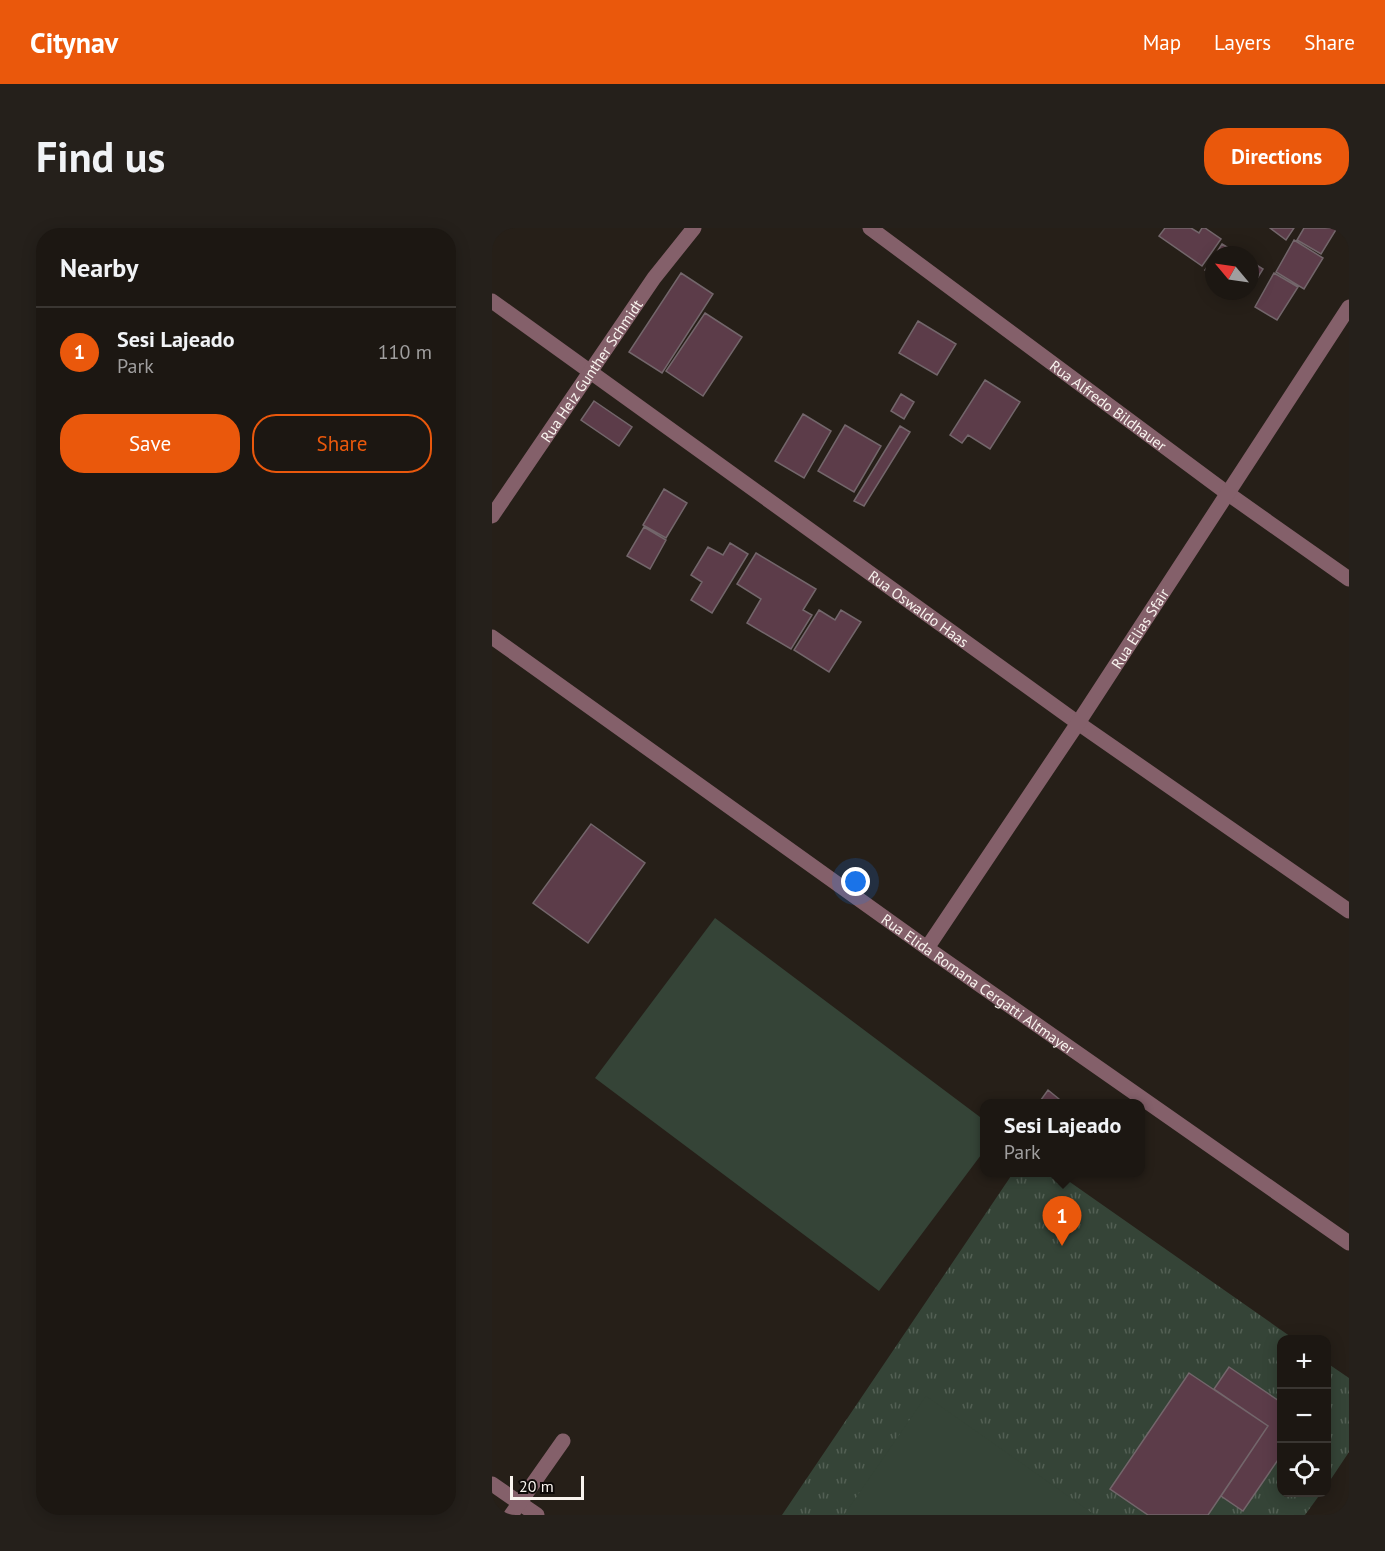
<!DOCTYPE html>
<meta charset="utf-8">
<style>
body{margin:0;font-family:"PT Sans",sans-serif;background:#25201b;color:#f1f3f6}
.controls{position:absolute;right:18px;bottom:18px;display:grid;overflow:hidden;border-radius:12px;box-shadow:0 3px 15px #0003}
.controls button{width:54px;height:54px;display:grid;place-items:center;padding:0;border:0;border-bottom:2px solid #3a3632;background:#1c1712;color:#f1f3f6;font:30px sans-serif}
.compass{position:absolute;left:713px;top:18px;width:54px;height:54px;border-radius:50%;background:#1c1712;box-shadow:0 3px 15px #0003;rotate:299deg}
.scale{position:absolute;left:18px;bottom:15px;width:74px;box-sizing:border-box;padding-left:6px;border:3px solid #f9f4ef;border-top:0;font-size:16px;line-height:21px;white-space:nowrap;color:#f9f4ef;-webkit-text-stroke:4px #0d0907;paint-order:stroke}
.you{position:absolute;left:364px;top:654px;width:21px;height:21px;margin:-15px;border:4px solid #fff;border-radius:50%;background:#1a73e8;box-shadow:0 0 0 9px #1a73e833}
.badge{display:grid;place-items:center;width:39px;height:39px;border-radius:50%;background:#ea580c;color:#fff;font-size:20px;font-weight:700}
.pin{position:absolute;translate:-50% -50px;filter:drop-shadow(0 2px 3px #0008)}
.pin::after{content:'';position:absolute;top:32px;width:21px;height:18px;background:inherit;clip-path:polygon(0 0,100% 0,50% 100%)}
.popup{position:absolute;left:488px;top:871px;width:165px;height:78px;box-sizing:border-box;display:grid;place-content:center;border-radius:12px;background:#1c1712;filter:drop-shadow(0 2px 4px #0005);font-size:20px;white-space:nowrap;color:#a09f9f}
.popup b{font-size:22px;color:#f1f3f6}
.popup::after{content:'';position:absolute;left:50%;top:100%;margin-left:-12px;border:12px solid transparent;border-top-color:#1c1712}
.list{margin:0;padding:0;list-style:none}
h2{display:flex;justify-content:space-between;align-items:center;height:78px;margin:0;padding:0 24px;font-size:26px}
h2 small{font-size:20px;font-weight:400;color:#a09f9f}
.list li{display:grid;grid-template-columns:39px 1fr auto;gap:18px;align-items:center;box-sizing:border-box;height:90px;padding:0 24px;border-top:2px solid #3a3632}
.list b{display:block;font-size:22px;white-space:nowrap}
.list p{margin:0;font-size:20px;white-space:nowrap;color:#a09f9f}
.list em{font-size:20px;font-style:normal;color:#a09f9f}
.actions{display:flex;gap:12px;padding:18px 24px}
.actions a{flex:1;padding:14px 0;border:2px solid #ea580c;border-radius:24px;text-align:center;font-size:21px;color:#ea580c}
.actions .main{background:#ea580c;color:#fff}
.icon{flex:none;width:33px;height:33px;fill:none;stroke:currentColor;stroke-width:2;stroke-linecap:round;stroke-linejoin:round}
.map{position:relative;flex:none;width:857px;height:1287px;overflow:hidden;border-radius:24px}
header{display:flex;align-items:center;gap:36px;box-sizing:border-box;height:84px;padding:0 30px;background:#ea580c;color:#fff}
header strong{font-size:28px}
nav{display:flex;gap:33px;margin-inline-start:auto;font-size:21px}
.intro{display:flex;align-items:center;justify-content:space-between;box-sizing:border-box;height:144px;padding:0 36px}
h1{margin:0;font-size:42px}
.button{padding:15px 27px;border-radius:24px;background:#ea580c;color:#fff;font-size:21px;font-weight:700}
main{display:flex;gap:36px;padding:0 36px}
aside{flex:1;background:#1c1712;border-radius:24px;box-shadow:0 3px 15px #0003}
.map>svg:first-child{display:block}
.grass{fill:url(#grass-tufts)}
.pitch{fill:#354437}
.building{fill:#5c3c49;stroke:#73666b;stroke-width:1.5}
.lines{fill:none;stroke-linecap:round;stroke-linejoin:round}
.minor{stroke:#84606a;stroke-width:15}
.labels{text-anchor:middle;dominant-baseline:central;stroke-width:4.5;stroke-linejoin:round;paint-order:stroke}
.street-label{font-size:15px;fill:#f9f4ef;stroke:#0d0907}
</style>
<header>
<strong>Citynav</strong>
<nav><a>Map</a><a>Layers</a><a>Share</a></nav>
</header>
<div class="intro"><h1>Find us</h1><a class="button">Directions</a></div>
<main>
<aside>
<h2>Nearby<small></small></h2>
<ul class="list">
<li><span class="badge">1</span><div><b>Sesi Lajeado</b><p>Park</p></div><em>110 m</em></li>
</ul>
<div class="actions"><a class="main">Save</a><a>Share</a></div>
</aside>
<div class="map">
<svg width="857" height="1287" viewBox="0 0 857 1287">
<defs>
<pattern id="grass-tufts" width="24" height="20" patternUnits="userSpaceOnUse" patternTransform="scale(1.5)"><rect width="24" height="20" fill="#354437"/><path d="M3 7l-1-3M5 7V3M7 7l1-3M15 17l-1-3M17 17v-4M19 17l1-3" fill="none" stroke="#536054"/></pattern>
</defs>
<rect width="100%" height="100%" fill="#261f18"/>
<!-- grass -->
<path class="grass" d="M521,945H565L802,1111L790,1112V1264L829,1265L813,1287H290Z
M835,1135L857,1150V1224L835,1257Z"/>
<!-- pitch -->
<path class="pitch" d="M223,690L492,892V923L387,1063L103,850Z
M434,1168L603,1287H352Z"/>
<!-- building -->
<path class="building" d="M673,0H699L707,5L710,0H713L729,11L710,38L667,8Z
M778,0H802L794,12Z
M812,0H845L829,26L805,12Z
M802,12L831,30L812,61L784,44Z
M730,16L748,27H723Z
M722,29V48L713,42Z
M758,33L771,41L758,62Z
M189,45L221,66L170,145L137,124Z
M782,45L806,59L785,92L763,79Z
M213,85L250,109L211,168L174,143Z
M426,93L464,116L445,147L407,125Z
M493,152L528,174L498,221L476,207L470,215L458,207Z
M409,166L422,174L412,191L399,183Z
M102,173L140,199L127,218L89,192Z
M311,186L339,203L312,250L283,233Z
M353,197L389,218L362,264L326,243Z
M408,198L418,204L372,278L362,273Z
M172,261L195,275L174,310L151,297Z
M152,299L174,312L158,341L135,328Z
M238,315L256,326L220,385L199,372L210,354L199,347L216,319L231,327Z
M264,325L324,361L311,382L320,387L299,421L255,395L269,371L245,356Z
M327,382L343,392L349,382L369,394L337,444L302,422Z
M99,596L153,635L96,715L41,675Z
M556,862L573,876H546Z
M737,1139L790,1175V1226L751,1283L729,1268L776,1198L722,1161Z
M697,1145L776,1198L716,1287H656L618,1261Z"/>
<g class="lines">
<!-- minor -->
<g class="minor">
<path id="s1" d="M378,0L735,265L857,351"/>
<path id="s2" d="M0,73L586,495L857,683"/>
<path id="s3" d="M0,288L162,50L202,0"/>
<path id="s4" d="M0,409L435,720L857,1015"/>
<path id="s5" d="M435,720L586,495L857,79"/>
<path d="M0,1256L45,1287"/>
<path d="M19,1287L71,1213"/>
</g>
</g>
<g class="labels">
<!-- street labels -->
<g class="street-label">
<text stroke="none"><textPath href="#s3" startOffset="176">Rua Heiz Gunther Schmidt</textPath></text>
<text stroke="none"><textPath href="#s1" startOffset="297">Rua Alfredo Bildhauer</textPath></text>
<text stroke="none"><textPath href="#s2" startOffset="526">Rua Oswaldo Haas</textPath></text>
<text stroke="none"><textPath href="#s5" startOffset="384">Rua Elias Sfair</textPath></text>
<text stroke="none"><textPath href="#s4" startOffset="597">Rua Elida Romana Cergatti Altmayer</textPath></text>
</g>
</g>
</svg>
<div class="controls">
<button>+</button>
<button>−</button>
<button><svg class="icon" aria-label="locate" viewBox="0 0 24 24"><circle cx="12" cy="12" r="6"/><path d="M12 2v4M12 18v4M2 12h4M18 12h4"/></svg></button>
</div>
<svg class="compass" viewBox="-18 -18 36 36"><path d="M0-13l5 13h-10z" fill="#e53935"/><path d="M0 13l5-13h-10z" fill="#a09f9f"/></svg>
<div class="scale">20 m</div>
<div class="you"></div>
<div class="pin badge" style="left:570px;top:1018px">1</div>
<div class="popup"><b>Sesi Lajeado</b>Park</div>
</div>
</main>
